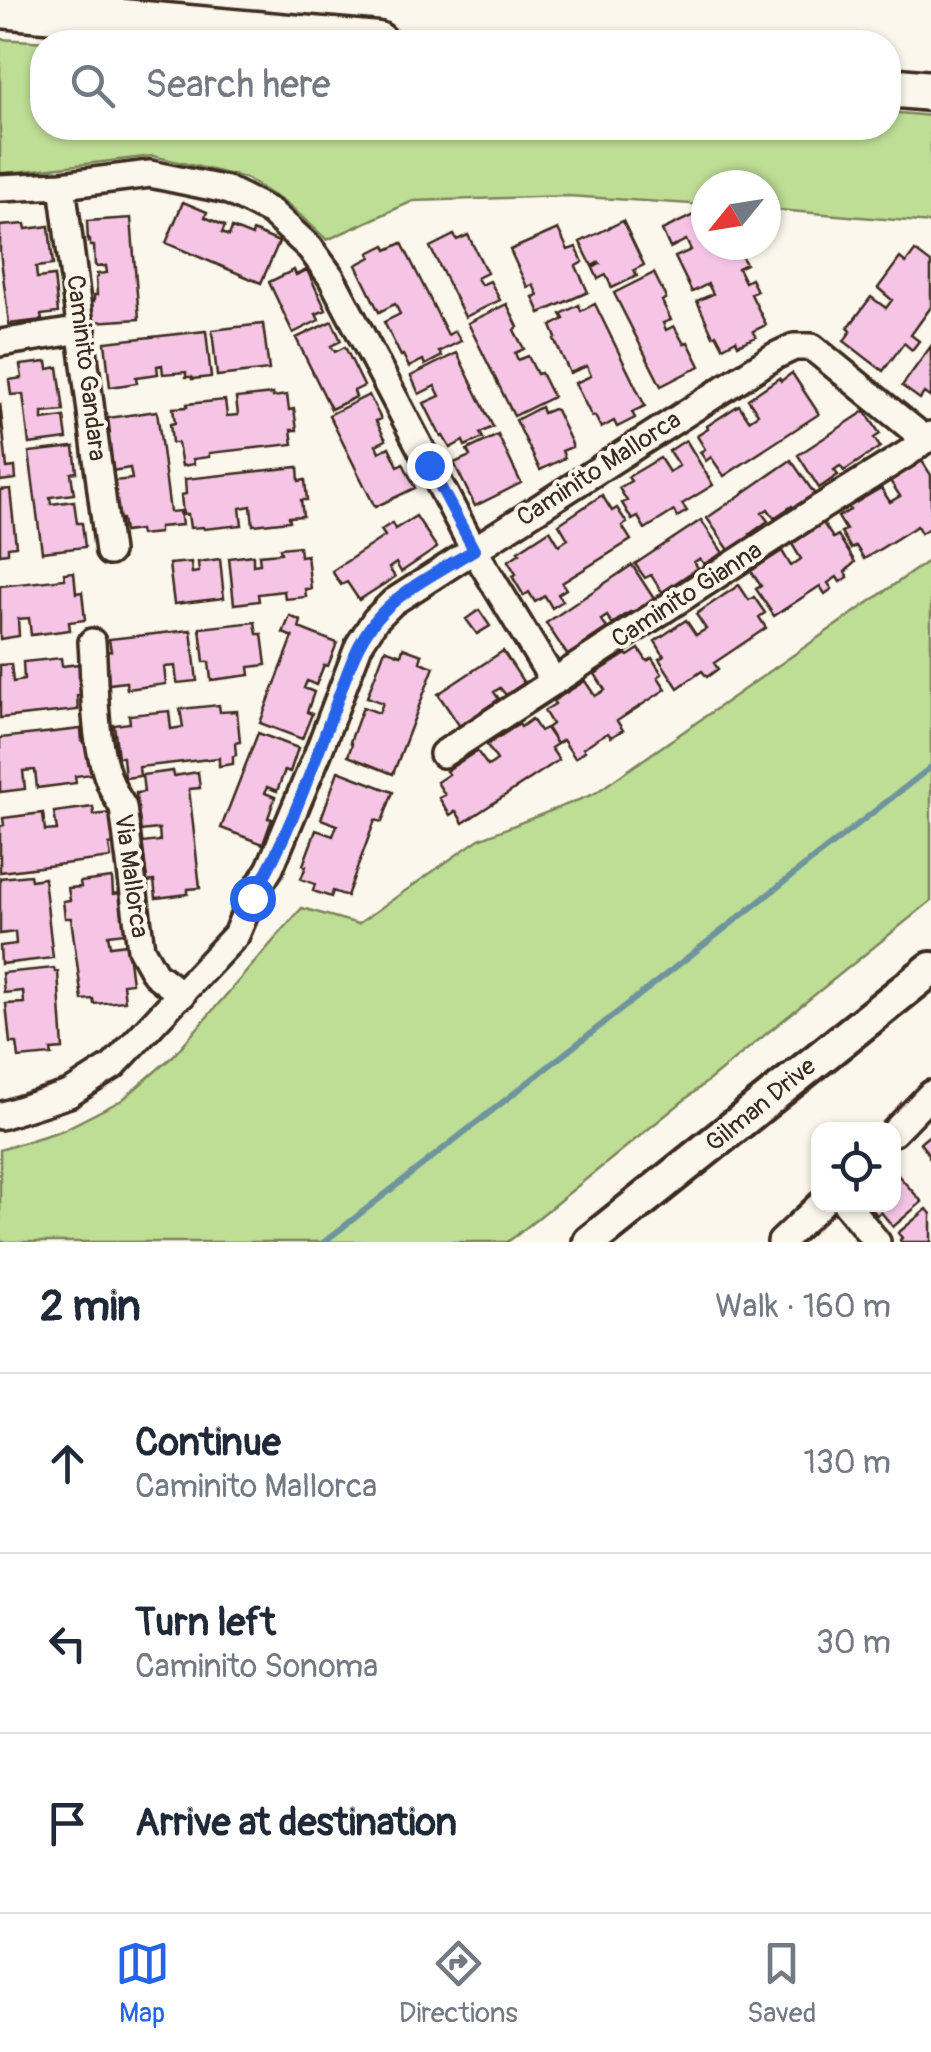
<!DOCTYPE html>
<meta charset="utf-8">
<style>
body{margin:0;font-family:Pangolin,sans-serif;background:#f6f6f7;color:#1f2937}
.controls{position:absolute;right:30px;bottom:30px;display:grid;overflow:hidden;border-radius:20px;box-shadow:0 2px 8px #0004}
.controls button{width:90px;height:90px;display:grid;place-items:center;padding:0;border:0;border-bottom:2px solid #e0e1e3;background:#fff;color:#1f2937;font:50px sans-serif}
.compass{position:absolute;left:691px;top:170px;width:90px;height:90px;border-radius:50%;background:#fff;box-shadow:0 2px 8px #0004;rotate:240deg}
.stop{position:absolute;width:30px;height:30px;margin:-22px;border:8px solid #2563eb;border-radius:50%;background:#fff}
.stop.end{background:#2563eb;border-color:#fff;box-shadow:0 2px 10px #0008}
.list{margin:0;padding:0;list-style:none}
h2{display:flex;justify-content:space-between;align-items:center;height:130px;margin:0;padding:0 40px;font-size:42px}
h2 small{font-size:32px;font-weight:400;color:#747a83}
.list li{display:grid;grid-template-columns:65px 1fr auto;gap:30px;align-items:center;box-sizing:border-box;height:180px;padding:0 40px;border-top:2px solid #e0e1e3}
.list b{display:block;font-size:38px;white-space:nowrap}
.list p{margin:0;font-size:32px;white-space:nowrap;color:#747a83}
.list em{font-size:32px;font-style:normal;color:#747a83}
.icon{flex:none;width:55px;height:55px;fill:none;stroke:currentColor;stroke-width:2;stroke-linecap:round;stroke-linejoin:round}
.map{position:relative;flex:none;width:931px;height:1242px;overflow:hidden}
.search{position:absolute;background:#fff;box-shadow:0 2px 8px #0004;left:30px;right:30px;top:30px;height:110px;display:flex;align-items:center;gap:25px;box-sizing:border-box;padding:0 35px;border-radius:40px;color:#747a83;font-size:38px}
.sheet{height:670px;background:#fff}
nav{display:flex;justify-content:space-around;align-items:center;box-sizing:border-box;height:140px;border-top:2px solid #e0e1e3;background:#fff;font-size:28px;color:#747a83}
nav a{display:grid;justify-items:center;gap:5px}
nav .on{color:#2563eb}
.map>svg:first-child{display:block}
.green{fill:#bedd95;stroke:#7c845a;stroke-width:2.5}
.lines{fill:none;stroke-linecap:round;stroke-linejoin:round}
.stream{stroke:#6e949d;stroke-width:6}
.building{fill:#f6c5e6;stroke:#3b2a1e;stroke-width:2.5}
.minor-casing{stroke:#3b2a1e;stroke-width:32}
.major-casing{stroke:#3b2a1e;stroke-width:40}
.highway-casing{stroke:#3b2a1e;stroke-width:45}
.minor{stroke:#fbf7ec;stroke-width:25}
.major{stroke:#fbf7ec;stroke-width:32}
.highway{stroke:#fbf7ec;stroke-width:38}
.route{stroke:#2563eb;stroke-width:12}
.labels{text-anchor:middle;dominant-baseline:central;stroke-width:8;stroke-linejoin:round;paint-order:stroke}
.street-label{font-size:25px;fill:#3b2a1e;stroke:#fbf7ec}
</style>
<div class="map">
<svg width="931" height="1242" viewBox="0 0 931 1242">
<rect width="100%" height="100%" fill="#fbf7ec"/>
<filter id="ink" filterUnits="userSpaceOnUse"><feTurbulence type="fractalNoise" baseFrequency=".01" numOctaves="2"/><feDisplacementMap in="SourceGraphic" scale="20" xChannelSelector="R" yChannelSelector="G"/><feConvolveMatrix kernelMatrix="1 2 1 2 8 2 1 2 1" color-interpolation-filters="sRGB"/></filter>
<g filter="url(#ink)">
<!-- green -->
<path class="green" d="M0,39L47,42H42V128H888L889,112L931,116V223L766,209V185H706V205L568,196L413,201L327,240L290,206L245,178L153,156L0,174Z
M931,559V901L517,1235L507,1242H0V1150L63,1130L122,1100L173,1056L302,908L358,924L479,839L594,794Z"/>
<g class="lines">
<!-- stream -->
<path class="stream" d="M324,1242L931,767"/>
</g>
<!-- building -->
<path class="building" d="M183,202L207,212L205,217L225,226L222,233L229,236L232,228L252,236L253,231L279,242L261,283L166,243Z
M706,209V245H737L730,249L732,255L739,252L746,264L738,268L745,282L751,279L757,291L751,294L766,325L753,331L756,337L738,345L736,340L723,347L716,334L713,336L697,301L713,294L708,284L692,292L675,257L691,250L686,240L670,248L662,230Z
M131,218L139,319L93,322L92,301H94V295H97L96,278L98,277L97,274L107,273L106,266L97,267L95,265L94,246H90V241L88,242L87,221Z
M623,221L644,265L634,270L637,276L612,288L606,275L598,279L593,268L600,264L599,262L592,266L580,242Z
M25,224L26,229L49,226L53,265L36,267L37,278L54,276L58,313L41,315L42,320L9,324L0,251V226Z
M558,229L568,250L576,247L583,262L576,266L588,292L540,313L533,297L538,295L533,285L527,287L510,250Z
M454,235L457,240L468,235L487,273L477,278L481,285L490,281L500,300L465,317L430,247Z
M402,243L448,335L455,331L461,341L439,352L442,356L425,365L423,360L409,367L403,355L401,356L384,322L400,314L395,304L379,312L356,265L371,257L369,253L385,245L387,250Z
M915,251L931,263V307L911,335L919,341L912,350L904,343L883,371L844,341L851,331L848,328L871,297L886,308L892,300L878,288L900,258L906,263Z
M294,270L296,275L307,270L326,310L316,314L319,320L293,333L269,282Z
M654,273L666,298L662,301L671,320L663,323L666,330L674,326L684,344L688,342L700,366L661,386L614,293Z
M507,304L518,327L514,330L524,349L515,353L518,360L528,356L537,374L541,373L553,397L514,416L468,323Z
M595,304L645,406L632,412L635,418L617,427L614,421L601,428L595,416L592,417L575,383L591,376L587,366L570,373L554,339L556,338L551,326L564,319L561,314L579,305L581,311Z
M332,321L341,341L331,346L335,352L345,347L364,386L354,391L356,397L331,409L296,338Z
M263,324L269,370L217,376L212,330Z
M206,331L211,377L192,379V377H186V372L163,374L162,365L157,366L158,374L136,377L137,383L110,387L105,342Z
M931,346V398L924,393L920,399L902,386Z
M457,353L493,427L480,433L483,438L465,446L463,441L450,448L443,436L441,437L424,403L440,396L435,386L419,394L411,376Z
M47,362L48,369L58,367L64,411L42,413V420L64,417L67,439L29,444L23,394L11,395L9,380L22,378L20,365Z
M792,373L819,414L724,476L711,457L706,461L700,452L705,449L697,436L708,429L707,426L739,405L749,420L758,414L748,399L779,378L781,381Z
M273,394V397L287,395L289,410L294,409L297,430H291L293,444L209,453V457L193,459L194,464L182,466L178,443H172L170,424L175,423L173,408L187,407V404L225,400L227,416L238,415L236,398Z
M369,395L381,419L376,421L386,440L376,445L379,452L389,447L398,466L403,463L415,488L375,507L329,415Z
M0,403L7,468L15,467L16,479L0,481Z
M541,407L543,413L553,409L556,410L572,444V447L562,451L565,458L540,470L516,420Z
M157,411L170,512L180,511L182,525L159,527V533L140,535L139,530L124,532L122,519H119L114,481L132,479L130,468L112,471L108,433H110L108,418Z
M865,411L880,434L874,438L880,447L844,471L840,466L834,470L838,475L819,488L798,455Z
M498,435L521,483L475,506L454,463L470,456L467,450Z
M686,440L713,485L682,504L687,511L677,517L674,511L645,529L638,517L632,520L622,503L627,501L619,488L631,481L628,477L660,458L669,472L679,466L669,451Z
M74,447L77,472L71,473L74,494L50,497L51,504L74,501L77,523H82L85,547L42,552L29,452Z
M791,460L816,496L795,510L792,506L774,518L768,509L762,513L768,521L750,534L753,538L731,553L707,518Z
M922,461L931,475V527L921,533L917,526L864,559L856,546L851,549L841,532L846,530L838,517L850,510L848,507L881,488L890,502L900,496L890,481Z
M298,467L299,481L305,480L307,500H301L303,516L289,517L290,521L253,525L251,506L240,508L242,525L204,529L203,527L190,528L188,514L183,515L181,495L186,494L185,479Z
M10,489L16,546L8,547V553L0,554V490Z
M602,495L612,511L617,508L627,523L622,526L631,540L562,583L566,589L558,594L563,601L552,608L545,596L535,602L529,592L524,596L512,576L516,574L508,561L520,553L518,551L550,530L559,545L568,539L559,524Z
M416,516L437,548L401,572L396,563L389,568L395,577L359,600L347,582L341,585L332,571L385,536L381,530L392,523L395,529Z
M701,520L723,553L704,564L700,559L694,562L698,568L662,592L651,575L645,578L635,564Z
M823,523L833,538L838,535L855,562L845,572L848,577L840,582L837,577L828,583L832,589L825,594L820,586L774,616L756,589L761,586L751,571L782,551L791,566L801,559L792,544Z
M299,546L300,556L307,555L311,589H305L306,597L285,599L284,591L258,594L259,601L234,604L229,558L253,555V565L260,564L259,555L281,553L280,548Z
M220,559L224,598L174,604L169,564L191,562L192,573L199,572L198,562Z
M632,565L656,602L633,617L630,612L612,624L607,616L601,620L607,628L589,640L592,644L570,659L546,623Z
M74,572L76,593L82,592L85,620L69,622L70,630L31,635L29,618L18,619L19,636L0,639V586L65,579L64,573Z
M739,585L749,600L754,597L765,613L759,617L766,628L714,663L718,669L707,677L702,671L678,688L659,659L664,656L655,641L686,620L696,635L706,629L696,614Z
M479,610L490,626L477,634L466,619Z
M290,616L301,621L299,628L337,643L328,666L324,665L316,685L307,681L304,688L314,692L307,712L312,714L302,739L260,723L293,637L283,633Z
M255,622L257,634H262L266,665L249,667L250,675L211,680L209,662H204L200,628Z
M191,630L197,681L177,683L175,666L164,667L166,684L127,689L126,682L109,684L106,652L111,651L109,639Z
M403,648L422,655L420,662L434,667L393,774L348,756L352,744L350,742L363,707L379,713L383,703L367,697L385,649L401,655Z
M639,649L647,661L652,658L662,674L658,677L666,689L617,721L623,730L611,737L608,733L600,737L583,748L585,751L575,758L563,740L557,744L547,728L552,724L544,711L555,704L553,701L585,681L595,696L605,690L595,674L626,654L628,656Z
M503,651L524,683L506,695L500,688L494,692L499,699L481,711L485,717L463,731L438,694Z
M61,658L62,666L79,664L82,695L77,696L78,710L0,718V665L11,664L13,682L24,680L23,662Z
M219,705L220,712L237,711L240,742L235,743L236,755L233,756V764L219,766V758L139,767L140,776L125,778L123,757H118L114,725L130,723L129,715L169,711L171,729L183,727L180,709Z
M532,719L540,731L546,728L557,744L551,748L559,760L463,823L456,811L450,815L439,798L445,795L437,782L449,774L446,771L477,751L488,766L497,760L487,745L519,724L521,727Z
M81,729L82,742H88L92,774L75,776L76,783L37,788L35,770L23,771L25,789L0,792V738Z
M258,733L298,748L290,772L285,770L277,791L267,787L265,793L275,797L268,818L272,819L263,844L221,828Z
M173,771L174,776L198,772L200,788L189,789L200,888L188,889V894L156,898L154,881L147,882L142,843L160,841L159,829L140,831L136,793L144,792L142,775Z
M338,771L393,792L382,822L375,820L347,896L333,891L331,897L313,891L315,884L301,879L306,866L303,865L316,830L333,836L337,825L321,819Z
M93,807L94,815L111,813L114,844L109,845L111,858L0,872V826L4,825L3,818L43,813L45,831L57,830L54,812Z
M30,875L31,880L44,878L53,958L1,964L0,946L16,944L15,932L0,934V878Z
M112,878L113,894L120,893L125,933L108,935L110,946L127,944L132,983L123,984L125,1001L94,1004L93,999L82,1000L71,918H65L63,901L70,900L68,888L81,887L80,882Z
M54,968L55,972H58L63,1049L51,1050L52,1055L19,1058L17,1043H10L6,1004L24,1003L23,991L4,993L2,973Z
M931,1134V1160L929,1157L930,1156L920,1143Z
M897,1174L922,1202L893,1227L881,1212L877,1215L871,1208L875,1204H894V1178Z
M927,1209L931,1214V1242H901L900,1240L902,1238L898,1233Z"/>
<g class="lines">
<defs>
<path id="minor" d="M62,185L109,552
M0,188L62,185L150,174L227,190L271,212L310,248L331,277L474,550L554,682
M0,343L82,330
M92,642C96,696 91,761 123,807L141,949L155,974L182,995
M443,754L821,507L908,453L931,435
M0,1116L69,1094L113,1066L236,935L252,897L270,868L318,753L359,645L375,620L393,602L775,356L794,347H812L926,440
M894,1132L931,1094
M846,1204L877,1242
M781,1242L821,1204"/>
<path id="major" d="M590,1242L931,969"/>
<path id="highway" d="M0,8L378,42
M888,87L931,91"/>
</defs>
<!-- minor casing -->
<use href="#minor" class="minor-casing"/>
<!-- major casing -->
<use href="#major" class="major-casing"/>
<!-- highway casing -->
<use href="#highway" class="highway-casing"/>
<!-- minor -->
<use href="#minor" class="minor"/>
<!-- major -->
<use href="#major" class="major"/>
<!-- highway -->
<use href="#highway" class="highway"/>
</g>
</g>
<g class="lines" filter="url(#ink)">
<!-- route -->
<path class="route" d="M252,898C285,843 308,780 330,720C343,687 352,650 374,622C396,592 443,569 474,550L429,465"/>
</g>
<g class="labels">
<!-- street labels -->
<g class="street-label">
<text transform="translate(86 368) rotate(83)">Caminito Gandara</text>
<text transform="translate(599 469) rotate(-33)">Caminito Mallorca</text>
<text transform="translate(687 595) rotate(-33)">Caminito Gianna</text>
<text transform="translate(131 876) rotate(82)">Via Mallorca</text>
<text transform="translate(761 1105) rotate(-39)">Gilman Drive</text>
</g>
</g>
</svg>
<div class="controls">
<button><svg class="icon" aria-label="locate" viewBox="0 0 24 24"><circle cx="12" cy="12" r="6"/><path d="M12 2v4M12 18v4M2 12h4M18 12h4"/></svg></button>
</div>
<svg class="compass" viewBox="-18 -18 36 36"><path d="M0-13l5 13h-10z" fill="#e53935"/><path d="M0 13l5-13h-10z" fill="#747a83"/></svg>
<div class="stop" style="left:252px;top:898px"></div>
<div class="stop end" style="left:429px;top:465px"></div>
<div class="search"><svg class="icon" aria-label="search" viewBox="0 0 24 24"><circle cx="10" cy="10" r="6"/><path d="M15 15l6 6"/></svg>Search here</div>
</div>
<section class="sheet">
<h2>2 min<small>Walk · 160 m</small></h2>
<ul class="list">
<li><svg class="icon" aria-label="ahead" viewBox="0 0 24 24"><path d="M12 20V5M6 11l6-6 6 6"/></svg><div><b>Continue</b><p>Caminito Mallorca</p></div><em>130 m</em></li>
<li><svg class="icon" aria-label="left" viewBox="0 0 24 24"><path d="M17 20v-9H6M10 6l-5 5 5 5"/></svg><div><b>Turn left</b><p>Caminito Sonoma</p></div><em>30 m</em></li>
<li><svg class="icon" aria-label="arrive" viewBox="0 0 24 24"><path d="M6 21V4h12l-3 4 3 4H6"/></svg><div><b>Arrive at destination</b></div></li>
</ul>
</section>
<nav>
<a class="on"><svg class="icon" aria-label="map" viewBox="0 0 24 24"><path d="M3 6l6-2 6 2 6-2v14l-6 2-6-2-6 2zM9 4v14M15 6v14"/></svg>Map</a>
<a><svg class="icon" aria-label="directions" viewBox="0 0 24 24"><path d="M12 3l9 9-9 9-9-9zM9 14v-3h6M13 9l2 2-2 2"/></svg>Directions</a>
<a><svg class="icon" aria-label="saved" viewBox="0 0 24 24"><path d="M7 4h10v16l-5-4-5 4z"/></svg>Saved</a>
</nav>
